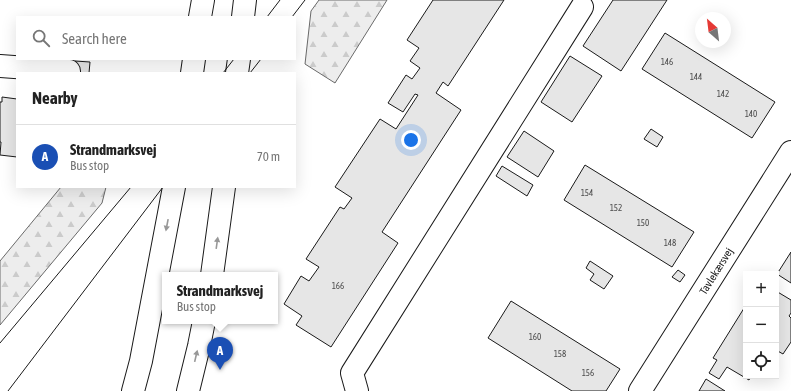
<!DOCTYPE html>
<meta charset="utf-8">
<style>
body{margin:0;font-family:"Asap Condensed",sans-serif;background:#f6f6f6;color:#222}
.controls{position:absolute;right:12px;bottom:12px;display:grid;overflow:hidden;border-radius:0px;box-shadow:0 4px 16px #0002}
.controls button{width:36px;height:36px;display:grid;place-items:center;padding:0;border:0;border-bottom:1px solid #e0e0e0;background:#fff;color:#222;font:20px sans-serif}
.compass{position:absolute;left:695px;top:12px;width:36px;height:36px;border-radius:50%;background:#fff;box-shadow:0 4px 16px #0002;rotate:332deg}
.you{position:absolute;left:411px;top:140px;width:14px;height:14px;margin:-10px;border:3px solid #fff;border-radius:50%;background:#1a73e8;box-shadow:0 0 0 6px #1a73e833}
.badge{display:grid;place-items:center;width:26px;height:26px;border-radius:50%;background:#111827;color:#fff;font-size:13px;font-weight:700}
.pin{position:absolute;translate:-50% -33px;filter:drop-shadow(0 1px 2px #0008)}
.pin::after{content:'';position:absolute;top:21px;width:14px;height:12px;background:inherit;clip-path:polygon(0 0,100% 0,50% 100%)}
.popup{position:absolute;left:162px;top:272px;width:116px;height:52px;box-sizing:border-box;display:grid;place-content:center;border-radius:0px;background:#fff;filter:drop-shadow(0 1px 3px #0005);font-size:13px;white-space:nowrap;color:#767676}
.popup b{font-size:15px;color:#222}
.popup::after{content:'';position:absolute;left:50%;top:100%;margin-left:-8px;border:8px solid transparent;border-top-color:#fff}
.list{margin:0;padding:0;list-style:none}
h2{display:flex;justify-content:space-between;align-items:center;height:52px;margin:0;padding:0 16px;font-size:17px}
h2 small{font-size:13px;font-weight:400;color:#767676}
.list li{display:grid;grid-template-columns:26px 1fr auto;gap:12px;align-items:center;box-sizing:border-box;height:64px;padding:0 16px;border-top:1px solid #e0e0e0}
.list b{display:block;font-size:15px;white-space:nowrap}
.list p{margin:0;font-size:13px;white-space:nowrap;color:#767676}
.list em{font-size:13px;font-style:normal;color:#767676}
.icon{flex:none;width:22px;height:22px;fill:none;stroke:currentColor;stroke-width:2;stroke-linecap:round;stroke-linejoin:round}
.map{position:relative;flex:none;width:791px;height:391px;overflow:hidden}
.search{position:absolute;background:#fff;box-shadow:0 4px 16px #0002;left:16px;top:16px;width:280px;height:44px;display:flex;align-items:center;gap:10px;box-sizing:border-box;padding:0 14px;border-radius:0px;color:#767676;font-size:15px}
.panel{position:absolute;background:#fff;box-shadow:0 4px 16px #0002;left:16px;top:72px;width:280px;height:116px;border-radius:0px}
.map>svg:first-child{display:block}
.forest{fill:url(#forest-firs);stroke:#6a6a6a}
.building{fill:#e6e6e6;stroke:#1a1a1a}
.lines{fill:none;stroke-linecap:round;stroke-linejoin:round}
.minor-casing{stroke:#1a1a1a;stroke-width:24}
.major-casing{stroke:#1a1a1a;stroke-width:24}
.minor{stroke:#fff;stroke-width:22}
.major{stroke:#fff;stroke-width:22}
.tram{stroke:#1a1a1a;stroke-width:1}
.oneway{fill:#989898}
.labels{text-anchor:middle;dominant-baseline:central;stroke-width:3;stroke-linejoin:round;paint-order:stroke}
.number-label{font-size:9px;fill:#4d4d4d}
.street-label{font-size:11px;fill:#1a1a1a;stroke:#fff}
</style>
<div class="map">
<svg width="791" height="391" viewBox="0 0 791 391">
<defs>
<pattern id="forest-firs" width="22" height="20" patternUnits="userSpaceOnUse"><rect width="22" height="20" fill="#ededed"/><path d="M5 1l3.5 6h-7zM16 11l3.5 6h-7z" fill="#cbcbcb"/></pattern>
</defs>
<rect width="100%" height="100%" fill="#fff"/>
<!-- forest -->
<path class="forest" d="M319,0H387L335,83L305,64L311,11Z
M61,187H106L102,203L0,325V261Z"/>
<!-- building -->
<path class="building" d="M433,0H504L448,86L443,82L436,93L461,110L382,232L398,243L331,347L296,325L302,316L284,304L301,276L309,281L319,267L306,259L340,207L344,209L352,198L335,187L380,119L396,129L418,95L415,94L403,112L388,103L406,75L412,79L420,68L410,61L419,48L407,40Z
M613,0H667L621,71L583,46Z
M665,33L775,102L752,138L642,69Z
M570,56L602,76L572,122L541,102Z
M75,61L90,62L89,73H74Z
M2,97L17,99V157L0,155L1,142H0V102H2Z
M651,129L663,137L657,147L644,139Z
M524,131L554,151L538,177L507,157Z
M585,165L694,232L672,267L564,200Z
M502,166L533,185L527,196L496,176Z
M791,252V283L777,274Z
M590,261L613,276L604,289L590,280L594,274L586,268Z
M678,270L685,275L680,282L672,277Z
M776,291L791,300V313L789,316L791,318V342L783,354L776,350Z
M511,301L620,369L606,391H572L488,338Z
M746,305V376H751L749,380L727,367L719,379L709,373L717,360L713,358Z
M706,379L725,391H699Z"/>
<g class="lines">
<defs>
<path id="minor" d="M0,66L69,71
M357,391L352,373L582,7
M640,391L791,152"/>
<path id="major" d="M200,17L203,0
M243,17L245,0
M192,73L194,59
M237,73L239,59
M212,275L224,187
M133,391L141,361L174,187
M188,391L199,346L204,321"/>
</defs>
<!-- minor casing -->
<use href="#minor" class="minor-casing"/>
<!-- major casing -->
<use href="#major" class="major-casing"/>
<!-- minor -->
<use href="#minor" class="minor"/>
<!-- major -->
<use href="#major" class="major"/>
<!-- tram -->
<path class="tram" d="M267,17L280,0
M292,17L305,0
M223,73L234,59
M250,73L261,59
M0,343L131,187
M8,391L163,187"/>
</g>
<!-- one-way arrows -->
<defs><path id="oneway-solid" d="M-6-.8H1V-3.2L6.5 0L1 3.2V.8H-6Z"/></defs>
<g class="oneway">
<use href="#oneway-solid" transform="translate(167 225) rotate(101)"/>
<use href="#oneway-solid" transform="translate(217 243) rotate(-82)"/>
<use href="#oneway-solid" transform="translate(196 356) rotate(-77)"/>
</g>
<g class="labels">
<!-- number labels -->
<g class="number-label">
<text x="667" y="62">146</text>
<text x="696" y="77">144</text>
<text x="723" y="94">142</text>
<text x="751" y="114">140</text>
<text x="587" y="193">154</text>
<text x="616" y="208">152</text>
<text x="643" y="223">150</text>
<text x="670" y="243">148</text>
<text x="338" y="286">166</text>
<text x="535" y="337">160</text>
<text x="560" y="354">158</text>
<text x="588" y="373">156</text>
</g>
<!-- street labels -->
<g class="street-label">
<text transform="translate(716 271) rotate(-58)">Tavlekærsvej</text>
</g>
</g>
</svg>
<div class="controls">
<button>+</button>
<button>−</button>
<button><svg class="icon" aria-label="locate" viewBox="0 0 24 24"><circle cx="12" cy="12" r="6"/><path d="M12 2v4M12 18v4M2 12h4M18 12h4"/></svg></button>
</div>
<svg class="compass" viewBox="-18 -18 36 36"><path d="M0-13l5 13h-10z" fill="#e53935"/><path d="M0 13l5-13h-10z" fill="#767676"/></svg>
<div class="you"></div>
<div class="pin badge" style="left:220px;top:370px;background:#1a4fb4">A</div>
<div class="popup"><b>Strandmarksvej</b>Bus stop</div>
<div class="search"><svg class="icon" aria-label="search" viewBox="0 0 24 24"><circle cx="10" cy="10" r="6"/><path d="M15 15l6 6"/></svg>Search here</div>
<section class="panel">
<h2>Nearby<small></small></h2>
<ul class="list">
<li><span class="badge" style="background:#1a4fb4">A</span><div><b>Strandmarksvej</b><p>Bus stop</p></div><em>70 m</em></li>
</ul>
</section>
</div>
